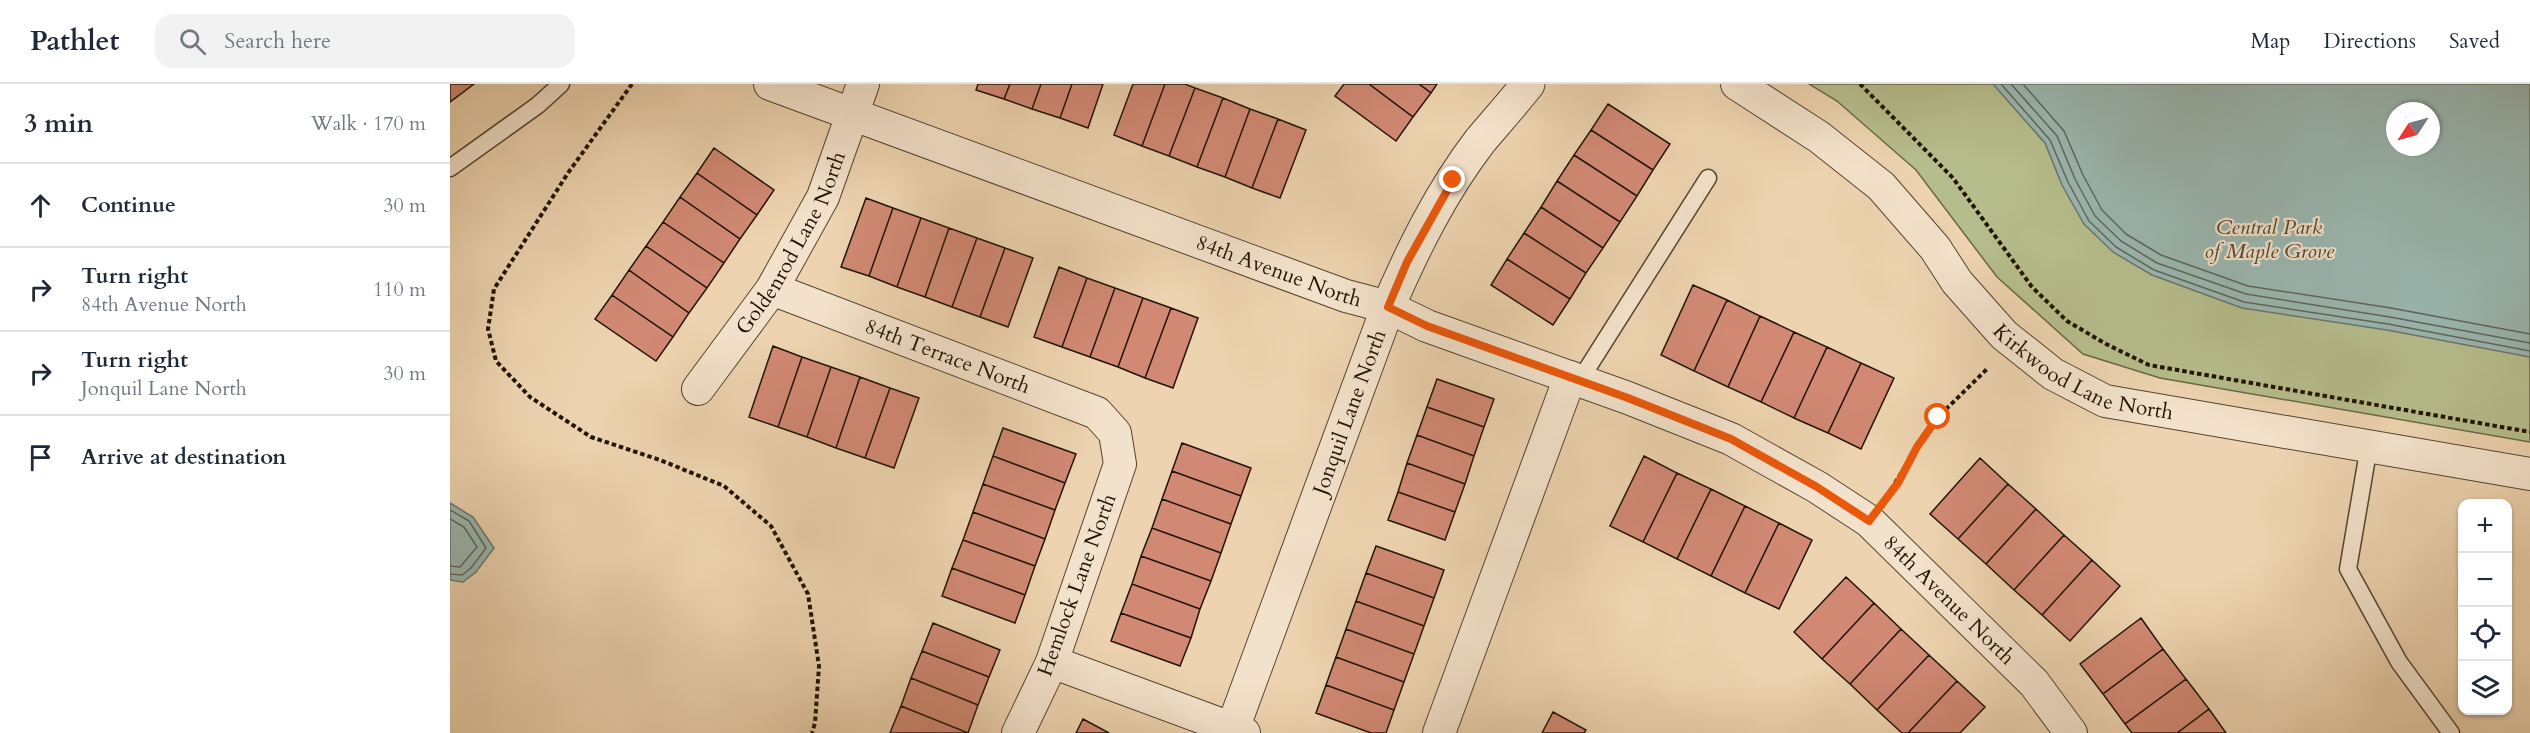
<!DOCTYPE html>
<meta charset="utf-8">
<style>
body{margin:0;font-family:Cardo,serif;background:#f2f2f3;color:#1f2937}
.controls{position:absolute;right:18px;bottom:18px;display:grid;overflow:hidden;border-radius:12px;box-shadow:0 2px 4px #0004}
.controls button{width:54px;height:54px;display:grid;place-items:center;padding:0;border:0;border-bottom:2px solid #e0e1e3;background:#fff;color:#1f2937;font:30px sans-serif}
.compass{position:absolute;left:1936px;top:18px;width:54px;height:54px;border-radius:50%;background:#fff;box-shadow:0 2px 4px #0004;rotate:234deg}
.stop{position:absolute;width:18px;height:18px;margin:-14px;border:4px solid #ea580c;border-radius:50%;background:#fff}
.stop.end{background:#ea580c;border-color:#fff;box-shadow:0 2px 6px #0008}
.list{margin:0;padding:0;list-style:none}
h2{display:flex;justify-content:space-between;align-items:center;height:78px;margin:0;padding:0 24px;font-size:26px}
h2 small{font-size:20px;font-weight:400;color:#747a83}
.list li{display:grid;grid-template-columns:39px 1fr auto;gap:18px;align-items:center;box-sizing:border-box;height:84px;padding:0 24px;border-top:2px solid #e0e1e3}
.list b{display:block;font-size:22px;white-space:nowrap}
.list p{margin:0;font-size:20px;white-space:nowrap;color:#747a83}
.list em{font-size:20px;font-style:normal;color:#747a83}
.icon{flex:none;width:33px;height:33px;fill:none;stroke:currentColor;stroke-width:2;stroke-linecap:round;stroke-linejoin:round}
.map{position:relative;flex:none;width:2080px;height:649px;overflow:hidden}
header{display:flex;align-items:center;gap:36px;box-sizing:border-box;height:84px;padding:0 30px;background:#fff;border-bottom:2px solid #e0e1e3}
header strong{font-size:28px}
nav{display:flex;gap:33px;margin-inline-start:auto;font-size:21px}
.search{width:420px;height:54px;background:#f2f2f3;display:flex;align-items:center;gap:15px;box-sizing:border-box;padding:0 21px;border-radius:18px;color:#747a83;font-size:22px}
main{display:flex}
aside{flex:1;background:#fff}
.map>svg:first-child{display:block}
.green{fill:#b6bd8c;stroke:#6c6848;stroke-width:1.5;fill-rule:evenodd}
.water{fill:#9ab7b1;stroke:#6a766c;stroke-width:1.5;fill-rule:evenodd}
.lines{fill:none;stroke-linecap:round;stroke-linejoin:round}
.shore{stroke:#5e665b;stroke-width:1.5}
.building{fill:#d18974;stroke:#211405;stroke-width:1.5}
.service-casing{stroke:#544430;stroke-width:19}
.minor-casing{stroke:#544430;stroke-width:34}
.tertiary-casing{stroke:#544430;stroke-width:35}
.path{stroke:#211405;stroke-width:4;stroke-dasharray:4.5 3;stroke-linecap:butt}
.service{stroke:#f3e2cb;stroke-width:16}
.minor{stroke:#f3e2cb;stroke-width:32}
.tertiary{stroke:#f3e2cb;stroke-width:33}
.route{stroke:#ea580c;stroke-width:8}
.labels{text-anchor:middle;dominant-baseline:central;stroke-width:4.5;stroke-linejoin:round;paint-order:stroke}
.park-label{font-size:21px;font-style:italic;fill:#4e472e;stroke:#f3e2cb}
.street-label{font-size:21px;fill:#211405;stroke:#f3e2cb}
</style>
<header>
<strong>Pathlet</strong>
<div class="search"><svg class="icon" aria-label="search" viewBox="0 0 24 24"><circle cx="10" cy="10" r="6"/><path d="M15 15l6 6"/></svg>Search here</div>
<nav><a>Map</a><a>Directions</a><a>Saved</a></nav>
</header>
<main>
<aside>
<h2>3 min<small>Walk · 170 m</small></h2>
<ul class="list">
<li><svg class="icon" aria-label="ahead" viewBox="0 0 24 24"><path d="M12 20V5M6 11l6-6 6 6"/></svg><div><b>Continue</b></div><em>30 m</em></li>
<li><svg class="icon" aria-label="right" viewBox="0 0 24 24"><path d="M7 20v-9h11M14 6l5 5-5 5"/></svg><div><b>Turn right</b><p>84th Avenue North</p></div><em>110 m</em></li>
<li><svg class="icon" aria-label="right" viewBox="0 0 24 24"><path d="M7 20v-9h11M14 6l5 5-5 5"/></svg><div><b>Turn right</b><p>Jonquil Lane North</p></div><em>30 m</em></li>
<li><svg class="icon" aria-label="arrive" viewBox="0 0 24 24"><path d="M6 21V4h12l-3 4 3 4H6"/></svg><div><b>Arrive at destination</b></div></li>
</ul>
</aside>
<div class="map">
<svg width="2080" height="649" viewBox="0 0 2080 649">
<rect width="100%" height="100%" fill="#edd3af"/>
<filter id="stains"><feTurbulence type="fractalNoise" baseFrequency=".00333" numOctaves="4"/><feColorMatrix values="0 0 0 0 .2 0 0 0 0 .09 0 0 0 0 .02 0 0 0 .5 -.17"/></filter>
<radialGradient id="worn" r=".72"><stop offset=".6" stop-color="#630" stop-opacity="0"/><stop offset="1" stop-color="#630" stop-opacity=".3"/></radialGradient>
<!-- green -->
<path class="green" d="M1359,0H2080V358L1710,294L1633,270L1547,193L1466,86L1387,17ZM1945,27H1981V63H1945Z"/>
<!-- water -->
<path class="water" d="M1543,0H2080V273L1937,246L1792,224L1702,191L1663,168L1634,140L1612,101L1595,59ZM1945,27H1981V63H1945Z
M0,419L23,433L44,464L26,488L13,498L0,496Z"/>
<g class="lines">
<!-- shore -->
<path class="shore" d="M1551,0L1600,56L1618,98L1639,137L1666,163L1704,186L1794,218L1938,240L2080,267
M1561,0L1607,52L1625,95L1645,132L1671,157L1707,179L1796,210L1940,233L2080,259
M1573,0L1614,47L1633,91L1652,126L1676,150L1711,171L1798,202L1941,224L2080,250
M0,426L19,437L36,464L21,484L12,491L0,490
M0,435L14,443L27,463L10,483L0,482"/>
</g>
<!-- building -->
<path class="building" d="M0,0H24L0,18Z
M528,0H560L554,15L526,6Z
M560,0H591L582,25L554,15Z
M591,0H622L610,34L582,25Z
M622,0H653L638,44L610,34Z
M683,0H715L692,62L664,51Z
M715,0H735L745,4L719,72L692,62Z
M894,0H919L963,33L946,57L885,12Z
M919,0H969L981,9L963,33Z
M969,0H987L981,9Z
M745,4L773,14L747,83L719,72Z
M773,14L800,25L775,93L747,83Z
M1158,20L1220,60L1203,86L1141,46Z
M800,25L828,35L802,104L775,93Z
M828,35L856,46L830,114L802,104Z
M1141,46L1203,86L1187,112L1124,71Z
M264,64L324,106L307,131L247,89Z
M1124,71L1187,112L1170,138L1107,97Z
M247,89L307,131L290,155L230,113Z
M1107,97L1170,138L1153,164L1091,123Z
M230,113L290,155L274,179L213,138Z
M416,114L443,124L419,192L391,183Z
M1091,123L1153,164L1136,189L1074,149Z
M443,124L471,134L447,203L419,192Z
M471,134L499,144L475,213L447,203Z
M213,138L274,179L257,204L196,162Z
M499,144L527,154L502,223L475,213Z
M1074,149L1136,189L1120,215L1057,175Z
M527,154L555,164L530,233L502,223Z
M196,162L257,204L239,229L179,186Z
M555,164L583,174L558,243L530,233Z
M1057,175L1120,215L1103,241L1041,201Z
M609,183L637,194L612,263L584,253Z
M179,186L239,229L223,253L162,211Z
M637,194L665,204L640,273L612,263Z
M1243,201L1277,216L1244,287L1211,271Z
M665,204L693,214L668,283L640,273Z
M162,211L223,253L206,277L145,235Z
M693,214L721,224L695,294L668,283Z
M1277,216L1310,232L1278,303L1244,287Z
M721,224L748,234L723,304L695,294Z
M1310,232L1344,248L1311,318L1278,303Z
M1344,248L1377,263L1344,334L1311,318Z
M323,262L352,273L328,343L299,333Z
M1377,263L1411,279L1378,349L1344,334Z
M352,273L381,283L357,353L328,343Z
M1411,279L1444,294L1411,365L1378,349Z
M381,283L410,293L386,364L357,353Z
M410,293L440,304L415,374L386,364Z
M987,295L1044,315L1034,343L977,323Z
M440,304L469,314L444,384L415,374Z
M977,323L1034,343L1024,372L967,351Z
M553,344L626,370L615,399L543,372Z
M967,351L1024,372L1015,400L957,379Z
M732,359L801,384L791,412L722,387Z
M543,372L615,399L605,426L533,400Z
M1194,372L1227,389L1193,458L1160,442Z
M1530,374L1558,400L1508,455L1480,430Z
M957,379L1015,400L1005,428L948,408Z
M722,387L791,412L781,440L712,415Z
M1227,389L1261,405L1227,475L1193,458Z
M533,400L605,426L595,455L523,428Z
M1558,400L1586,425L1536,480L1508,455Z
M1261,405L1295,422L1261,492L1227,475Z
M948,408L1005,428L995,456L938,436Z
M712,415L781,440L771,469L702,444Z
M1295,422L1329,439L1295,509L1261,492Z
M1586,425L1614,451L1564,506L1536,480Z
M523,428L595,455L585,482L513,456Z
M1329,439L1362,456L1329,525L1295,509Z
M702,444L771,469L761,497L691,472Z
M1614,451L1642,476L1592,531L1564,506Z
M513,456L585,482L575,511L502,484Z
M926,462L994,486L984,514L916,489Z
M691,472L761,497L750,525L682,500Z
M1642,476L1670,502L1620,557L1592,531Z
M502,484L575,511L565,539L492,512Z
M916,489L984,514L974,542L906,517Z
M1396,493L1424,519L1372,575L1344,548Z
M682,500L750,525L741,554L671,529Z
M906,517L974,542L964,570L896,545Z
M1424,519L1451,545L1400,600L1372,575Z
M671,529L741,554L730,582L661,557Z
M1691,534L1713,565L1653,610L1630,580Z
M483,539L550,566L539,593L472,567Z
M896,545L964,570L954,598L886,573Z
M1451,545L1479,571L1427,626L1400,600Z
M1713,565L1736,595L1675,640L1653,610Z
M472,567L539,593L528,621L461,594Z
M1479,571L1507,597L1458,649H1452L1427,626Z
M886,573L954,598L944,626L876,601Z
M461,594L528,621L518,649L451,622Z
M1736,595L1759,625L1727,649H1682L1675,640Z
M1507,597L1535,623L1510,649H1458Z
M876,601L944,626L936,649H921L866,629Z
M451,622L518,649H440Z
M1759,625L1776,649H1727Z
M1103,628L1136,646L1134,649H1092Z
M633,635L659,649H626Z"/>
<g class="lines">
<defs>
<path id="service" d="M0,84L88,21L111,0
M1130,296L1258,94
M1919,362L1898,485L1949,578L2001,649"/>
<g id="minor">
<path id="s1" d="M320,0L896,212L938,223L977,242L1178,314L1281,355L1367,403L1419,437L1584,599L1621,649"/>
<path id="s2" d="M1287,0L1369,53L1431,102L1485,164L1507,198L1554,251L1603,290L1655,317L2080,390"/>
<path id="s3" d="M322,205L647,329L665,349L670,380L602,578L568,649"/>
<path id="s4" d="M248,305L322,205L373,113L413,0"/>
<path d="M602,578L794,649"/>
<path d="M989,649L1120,293"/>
</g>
<g id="tertiary">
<path id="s5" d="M781,649L938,223C963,165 991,108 1030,57C1046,38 1063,19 1078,0"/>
</g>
</defs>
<!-- service casing -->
<use href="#service" class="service-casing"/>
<!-- minor casing -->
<use href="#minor" class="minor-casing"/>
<!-- tertiary casing -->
<use href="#tertiary" class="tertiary-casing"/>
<!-- path -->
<path class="path" d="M182,0L118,89L44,205L38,245L46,277L80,313L141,353L210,376L274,402L321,442L358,510L369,582L365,639L362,649
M1410,0L1503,94L1582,203L1617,237L1656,260L1699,281L2080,348
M1437,412L1467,363L1488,333L1538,284"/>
<!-- service -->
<use href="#service" class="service"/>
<!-- minor -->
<use href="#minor" class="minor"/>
<!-- tertiary -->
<use href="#tertiary" class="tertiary"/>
</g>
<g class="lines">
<!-- route -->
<path class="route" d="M1003,96L957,178L938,223L977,242L1178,314L1281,355L1367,403L1419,437L1448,399L1467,363L1488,333"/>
</g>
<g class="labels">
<!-- park labels -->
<g class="park-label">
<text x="1819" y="143">Central Park<tspan x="1819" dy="24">of Maple Grove</tspan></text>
</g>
<!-- street labels -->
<g class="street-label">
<text stroke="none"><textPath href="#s4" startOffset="174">Goldenrod Lane North</textPath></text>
<text stroke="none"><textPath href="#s1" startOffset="542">84th Avenue North</textPath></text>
<text stroke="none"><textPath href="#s3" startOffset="188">84th Terrace North</textPath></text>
<text stroke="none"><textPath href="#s2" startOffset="460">Kirkwood Lane North</textPath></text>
<text stroke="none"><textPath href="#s5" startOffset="342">Jonquil Lane North</textPath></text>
<text transform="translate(627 501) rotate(-70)">Hemlock Lane North</text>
<text stroke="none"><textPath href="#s1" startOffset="1298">84th Avenue North</textPath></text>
</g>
</g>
<rect width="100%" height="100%" filter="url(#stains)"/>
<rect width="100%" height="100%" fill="url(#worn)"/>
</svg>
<div class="controls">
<button>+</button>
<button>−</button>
<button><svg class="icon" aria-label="locate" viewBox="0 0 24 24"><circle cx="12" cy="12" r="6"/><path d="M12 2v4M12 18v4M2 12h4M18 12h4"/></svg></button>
<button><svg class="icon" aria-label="layers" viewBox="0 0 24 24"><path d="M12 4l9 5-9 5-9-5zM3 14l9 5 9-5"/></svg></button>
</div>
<svg class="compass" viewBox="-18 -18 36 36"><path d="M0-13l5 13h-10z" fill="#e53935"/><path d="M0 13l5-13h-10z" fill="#747a83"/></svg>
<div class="stop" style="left:1488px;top:333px"></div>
<div class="stop end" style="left:1003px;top:96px"></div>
</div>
</main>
